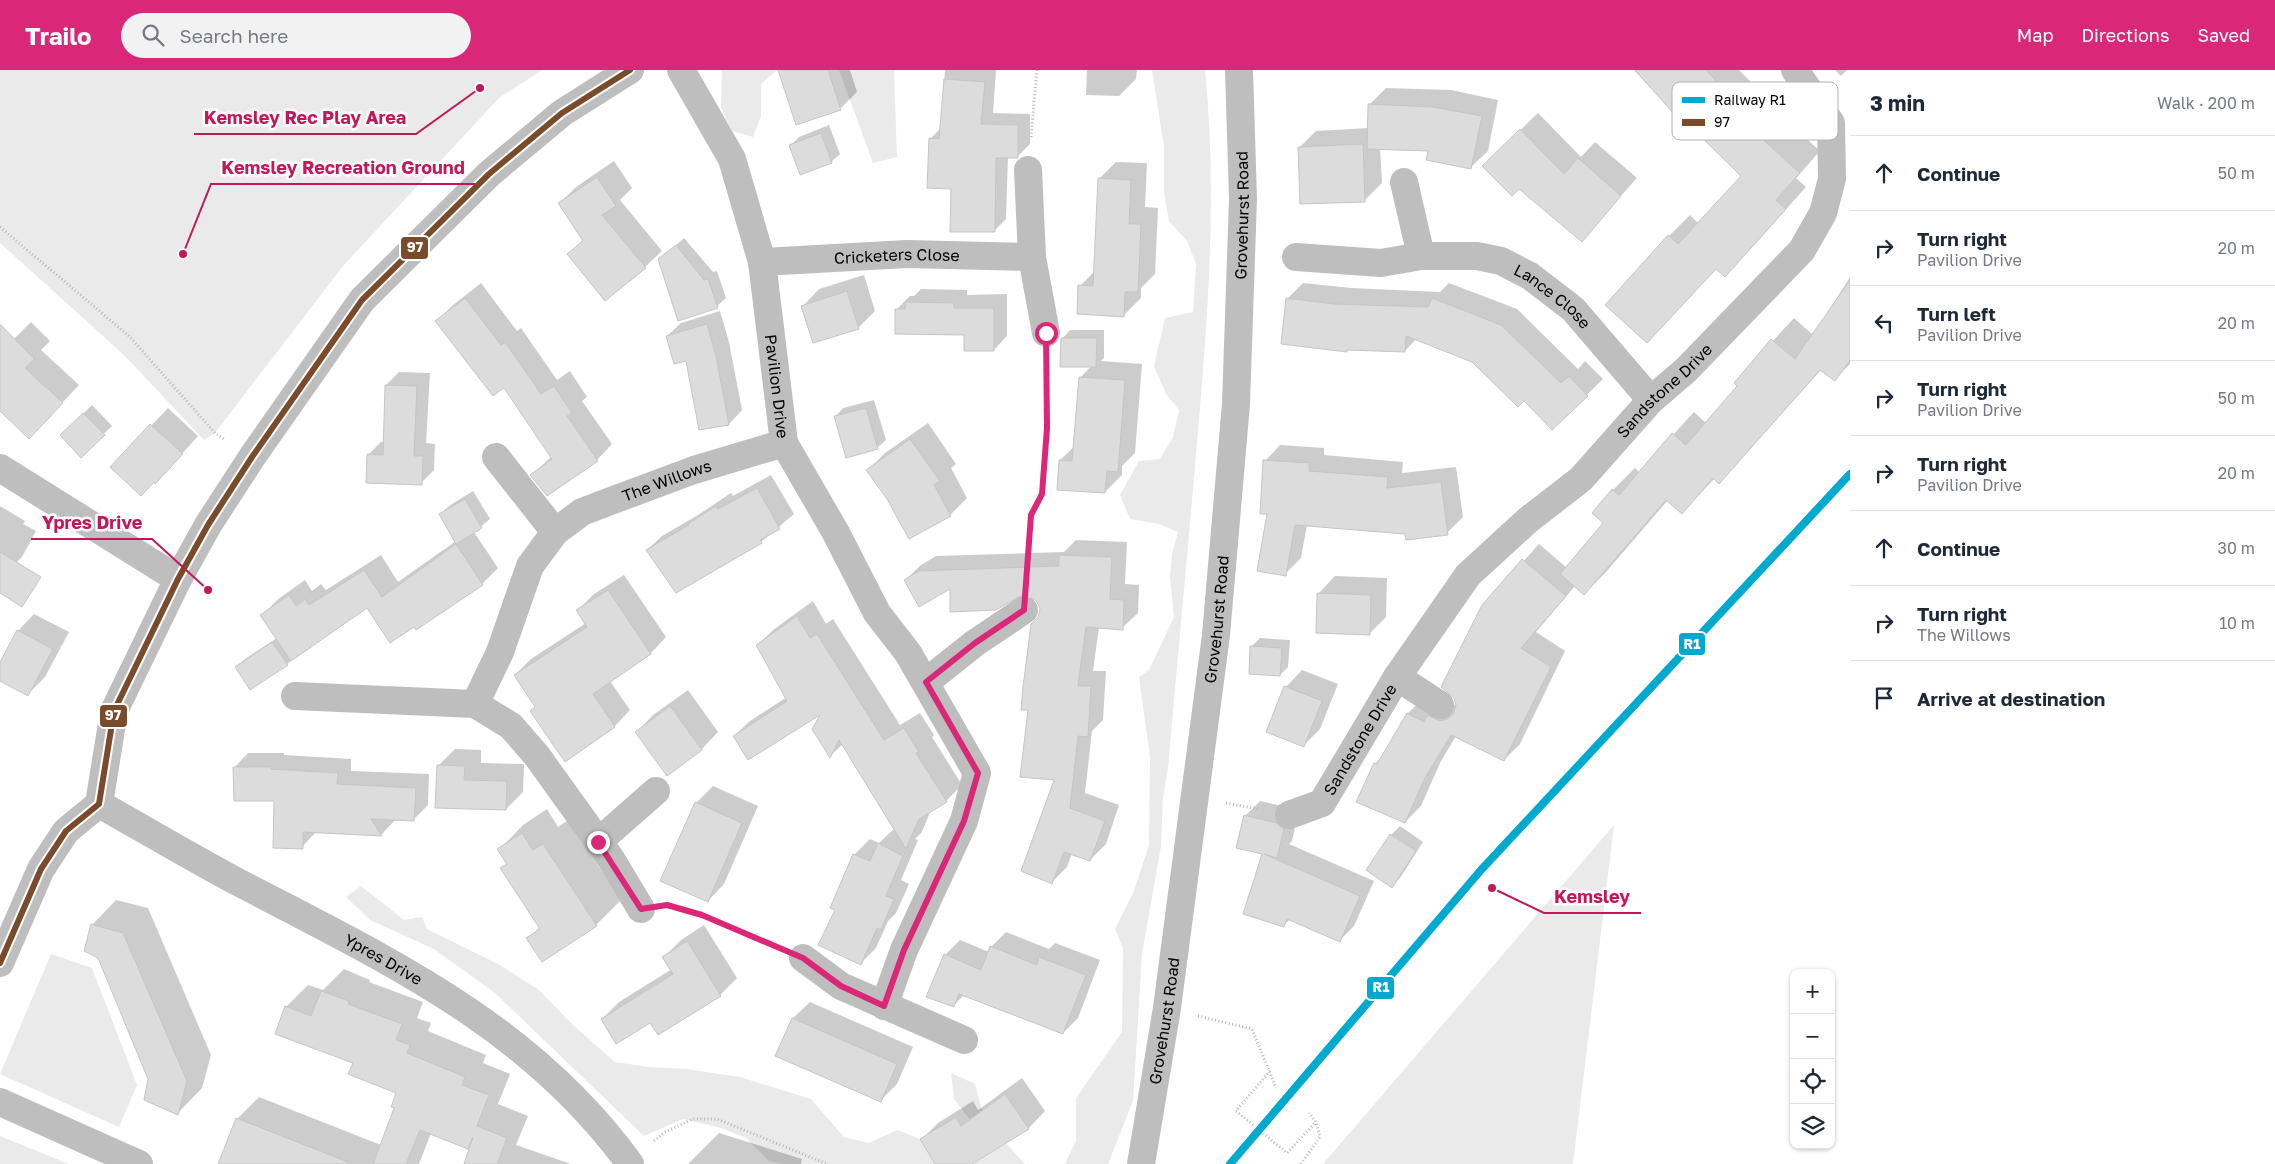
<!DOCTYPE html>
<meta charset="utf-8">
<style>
body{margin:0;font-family:"Golos Text",sans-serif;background:#f2f2f3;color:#1f2937}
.controls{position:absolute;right:15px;bottom:15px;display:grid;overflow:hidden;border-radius:10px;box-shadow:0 1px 4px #0004}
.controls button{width:45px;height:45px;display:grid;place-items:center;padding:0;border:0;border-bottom:1px solid #e0e1e3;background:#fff;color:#1f2937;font:25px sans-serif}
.stop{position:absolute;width:15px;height:15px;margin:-11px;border:4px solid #db2777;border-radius:50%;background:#fff}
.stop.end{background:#db2777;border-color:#fff;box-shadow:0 1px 5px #0008}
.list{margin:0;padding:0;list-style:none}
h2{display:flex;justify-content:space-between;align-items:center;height:65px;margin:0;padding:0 20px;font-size:21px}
h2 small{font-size:16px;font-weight:400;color:#747a83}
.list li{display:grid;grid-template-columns:32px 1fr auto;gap:15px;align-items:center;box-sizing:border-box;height:75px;padding:0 20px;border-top:1px solid #e0e1e3}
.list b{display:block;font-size:19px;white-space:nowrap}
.list p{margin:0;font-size:16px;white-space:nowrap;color:#747a83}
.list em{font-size:16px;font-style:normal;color:#747a83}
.icon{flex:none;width:28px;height:28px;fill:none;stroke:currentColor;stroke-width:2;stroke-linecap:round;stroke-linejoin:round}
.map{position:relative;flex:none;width:1850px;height:1094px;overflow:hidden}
header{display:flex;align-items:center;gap:30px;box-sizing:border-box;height:70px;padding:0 25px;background:#db2777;color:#fff}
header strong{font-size:24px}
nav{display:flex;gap:28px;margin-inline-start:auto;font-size:18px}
.search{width:350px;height:45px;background:#f2f2f3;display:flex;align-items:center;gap:12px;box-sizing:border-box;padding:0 18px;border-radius:28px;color:#747a83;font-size:19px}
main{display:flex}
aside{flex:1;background:#fff}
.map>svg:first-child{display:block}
.green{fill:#eaeaea}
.shadow{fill:#0003}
.building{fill:#dcdcdc;stroke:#c5c5c5}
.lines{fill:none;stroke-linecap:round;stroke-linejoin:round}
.path{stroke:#b8b8b8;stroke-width:3;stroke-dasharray:1 2.5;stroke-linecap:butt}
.minor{stroke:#bebebe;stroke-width:28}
.bus-1-casing{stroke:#fff;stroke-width:10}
.bus-1{stroke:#7a4b2a;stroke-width:6}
.rail-1-casing{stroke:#fff;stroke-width:11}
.rail-1{stroke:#00a9ce;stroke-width:8}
.route{stroke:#db2777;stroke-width:6}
.labels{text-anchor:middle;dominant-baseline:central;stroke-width:5;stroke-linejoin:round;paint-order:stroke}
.street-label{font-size:16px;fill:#000;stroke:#fff}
.key{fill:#fff;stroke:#b2b2b2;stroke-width:1}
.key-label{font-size:14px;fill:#000}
.leader{fill:none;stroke:#c2185b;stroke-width:2}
.callout-dot{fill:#c2185b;stroke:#fff;stroke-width:2}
.callout-label{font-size:18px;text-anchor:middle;font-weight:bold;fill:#c2185b;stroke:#fff;stroke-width:5;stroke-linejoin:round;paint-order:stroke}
.line-badge{stroke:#fff;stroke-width:2}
.badge-label{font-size:14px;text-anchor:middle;font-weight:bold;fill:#fff}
</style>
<header>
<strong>Trailo</strong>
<div class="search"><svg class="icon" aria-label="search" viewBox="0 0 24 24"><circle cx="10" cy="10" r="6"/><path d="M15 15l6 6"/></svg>Search here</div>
<nav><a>Map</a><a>Directions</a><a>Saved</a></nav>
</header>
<main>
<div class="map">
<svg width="1850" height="1094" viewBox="0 0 1850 1094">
<rect width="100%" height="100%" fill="#fff"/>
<!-- green -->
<path class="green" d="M0,0H542L499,28L343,196L215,363L204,370L125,286L0,173Z
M722,0H777L761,14V46L753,67L732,61L721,38Z
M839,0H894L897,87L873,93Z
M1152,0H1205C1218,128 1207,258 1196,385C1187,489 1177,593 1168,698L1163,728L1161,776L1142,884L1133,1031L1108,1094H1065L1076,1071V1028L1122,962L1123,878L1115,859L1134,821L1149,775L1150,687L1139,607L1149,600L1174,547L1170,508L1172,484L1178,462L1159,454L1130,449L1120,425L1139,391L1160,389L1173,367L1179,340L1166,324L1154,296L1165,248L1193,242L1196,194L1187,171L1169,151L1164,123V77Z
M1614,755L1573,1094H1323Z
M361,816L404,850L422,847L427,859L500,895L539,920L573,955L615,992L649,997L686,999L740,1007L811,1029L844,1067L869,1073L897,1060L920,1069L935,1094H783L769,1091L746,1068L721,1058L683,1049L644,1066L495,923L434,879L370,850L346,827Z
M51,884L92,898L137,1015L119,1057L0,1004Z
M951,1003L975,1014L985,1050L1025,1094H972L982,1088L981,1064L954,1029Z
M0,1066L69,1094H0Z"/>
<!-- shadow -->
<path class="shadow" d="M779,0H850L857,22L840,39Z
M945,0H996L993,43L1030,44V74L1018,86H1008L1006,149L994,161L952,117L930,69L941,58Z
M1087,0H1137L1136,9L1119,26L1086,25Z
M1634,0H1739L1781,42L1779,44L1820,81L1796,108L1806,117L1746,184L1725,205L1717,198L1647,272L1669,166L1690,145L1699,154L1743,106L1685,49L1682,52Z
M1835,0H1847L1841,6Z
M1386,18L1451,20L1498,30L1488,81L1471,97L1430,80L1380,78L1382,113L1365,130L1299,78L1316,61L1369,58V35Z
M1538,43L1581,87L1595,72L1637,108L1581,170L1501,79Z
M829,55L840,84L831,92L791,75L799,67Z
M614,91L632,118L620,130L662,181L645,197L569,184L584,169L560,133L576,117Z
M1116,92L1147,93L1145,137L1158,138L1155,204L1141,218V228L1124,245L1080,216L1095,201L1099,109Z
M684,168L713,202L717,201L726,228L717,236L659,190Z
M864,205L875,241L858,258L803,236L819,219Z
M1850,207V294L1835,309L1821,300L1719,412L1715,408L1682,443L1668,430L1606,502L1584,524L1575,516L1536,562L1565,581L1520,674L1504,690L1456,666L1441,691L1421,736L1405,752L1375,694L1385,683L1408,643L1424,628L1444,630L1457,636L1483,536L1539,474L1567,498L1605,453L1593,443L1613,420L1635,398L1639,402L1694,342L1706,353L1739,315L1735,312L1794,248L1813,265Z
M481,213L517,261L521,258L557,310L570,301L587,327L582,331L612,374L597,390L532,405L552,386L504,316L437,251L452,236Z
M1303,213L1351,218L1440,222L1449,213L1517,239L1578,299L1585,291L1603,309L1552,359L1524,330L1473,291L1416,269L1405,281L1349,279L1347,281L1287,229Z
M921,219L967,220V225L1007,224V266L994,280L965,264L896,240L910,226H914Z
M720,241L729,272L742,340L729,354L687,289L667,266L681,253Z
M31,252L50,271L41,280L79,315L46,350L0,340V260L11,272Z
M1070,260H1104V288L1101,291L1142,294L1135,383L1122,396V405L1105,422L1060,390L1075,376L1080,308L1091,296L1062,269Z
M399,302L430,303L426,373L435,374L434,400L421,413L368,385L381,372H384L386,315Z
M874,330L886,370L877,378L835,347L843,338Z
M92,335L112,356L81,386L61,365Z
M168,338L198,366L172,395L112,397Z
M928,353L956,394L951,398L967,428L950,445L888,428L868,400L885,383Z
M1280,375L1324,378V385L1403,392L1402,403L1456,397L1463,447L1447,463H1406L1307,455L1301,488L1285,504L1269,443L1265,391Z
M771,405L794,444L761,472L647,480L662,466L698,445L731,423L733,426Z
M473,421L490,449L474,462L498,498L482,514L416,558L414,556L367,536L287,594L236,597L245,589L277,568L262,546L277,530L305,510L312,521L321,514L326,520L381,485L398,512L456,471L440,444L449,436Z
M0,436L25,451L23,454L36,461L22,487L8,501L0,496Z
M1076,470L1127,472L1125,514L1139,515L1138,543L1122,558L1099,557L1093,601H1106L1103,650L1092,661L1085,723L1119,735L1106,774L1090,790L1072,783L1067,797L1052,812L1055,709L1029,639L1041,539L1038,530L1031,525L905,510L921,495L936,486L1064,482Z
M624,505L666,567L651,583L610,611L630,640L615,656L565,690L536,636L515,605L531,589L586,553L578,540L594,524Z
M1335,506L1387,508L1386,547L1369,564L1319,523Z
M813,531L826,554L833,549L900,655L920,643L934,665L932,667L962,715L946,731L931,740L922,762L915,769L918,770L901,810L909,814L896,843L888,851L876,878L861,893L836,839L854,785L870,769L879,773L895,758L843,674L830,686L823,642L734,666L750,651L787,627L757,576L773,560Z
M34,544L69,562L45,607L28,624L0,609V595L18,561Z
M1260,568L1290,570L1288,597L1280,605L1252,576Z
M1302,600L1338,614L1320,659L1303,676L1286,617Z
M688,620L718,662L702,679L667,704L637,662L653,645Z
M455,679L481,680V693L524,694L523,722L506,739L438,696Z
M248,683H284V685L351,689V701L429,704L428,735L413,750L394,749L395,750L382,764L316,762L302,777L275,730L234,698Z
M713,716L758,736L724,814L708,831L696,733Z
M1260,731L1291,738L1298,744L1292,771L1289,774L1374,811L1354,856L1339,871L1290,849L1284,855L1245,843L1264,783L1245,746Z
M547,739L558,757L568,750L621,830L596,855L528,869L540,857L502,798L508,793L499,780L523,755Z
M1400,756L1423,772L1400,808L1391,816L1367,800L1391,765Z
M116,830L148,838L211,985L202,1018L178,1043L150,1009L92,855Z
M704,855L737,908L720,925L651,951L602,949L619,932L672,899L664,887L681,870Z
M1006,862L1049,879L1055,873L1100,890L1078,948L1063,963L965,924L953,936L945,885L960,870L989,882L991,877Z
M344,899L370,910L369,912L423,932L417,948L431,953L428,961L486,985L483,993L510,1004L498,1034L528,1046L516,1075L571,1094H466L472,1073L468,1077L431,1063L419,1094H227L237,1049L259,1027L381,1075L396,1038L398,1022L354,992L286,937L308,915L323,920Z
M810,932L913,977L897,1014L880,1031L793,948Z
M1022,1008L1045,1041L1029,1058L970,1094H937L921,1070L938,1053L973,1031L978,1040Z
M719,1063L802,1089L801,1094H688Z"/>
<!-- building -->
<path class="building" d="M778,0H828L841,40L796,55Z
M1635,0H1706L1723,19L1719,22L1761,64L1759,66L1800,103L1776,130L1786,139L1725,207L1716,199L1647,273L1605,235L1668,165L1678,174L1741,106L1685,51L1682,53Z
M944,9L985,12L981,54L1018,55V88H996L995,162H950L951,119L927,118L929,68L939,69Z
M1368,34L1433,37L1482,46L1471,99L1426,90L1428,81L1367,79Z
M1520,59L1564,104L1578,88L1621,126L1582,172L1519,119L1512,126L1482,96Z
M821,63L832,93L800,105L789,75Z
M1363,74L1365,132L1300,134L1298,77Z
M597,107L616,136L602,145L646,198L605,231L567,184L583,171L558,133Z
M1098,108L1131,110L1129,154H1141L1138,222H1125L1124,247L1077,244L1078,215L1093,216Z
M676,175L704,210L708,209L718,238L678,251L658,189Z
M1850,210V290L1835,311L1820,300L1719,414L1713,408L1682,444L1666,430L1584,525L1560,504L1603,453L1592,443L1612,419L1619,425L1672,363L1686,375L1737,316L1734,313L1771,269L1795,289Z
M847,221L859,259L813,273L801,236Z
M465,228L501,275L505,272L541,324L554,316L572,343L567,346L598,391L547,426L530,405L552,389L504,318L493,326L435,251Z
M1286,228L1335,234L1428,237L1432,228L1501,255L1561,313L1569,306L1588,326L1552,360L1524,331L1518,337L1472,292L1406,266L1405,282L1347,280V282L1281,274Z
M906,232L954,233V238H994V281H964V265L895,264V239H905Z
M0,254L34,289L25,298L63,333L29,369L0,341Z
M707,254L716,286L729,355L699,360L686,291L674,294L666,266Z
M1061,268H1097L1096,297H1060Z
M1079,307L1125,310L1118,402L1107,401L1105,423L1057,420L1059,390L1072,391Z
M385,315L417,316L414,386H423L422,415L366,413L367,384L383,385Z
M866,338L878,379L846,388L834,346Z
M83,343L105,365L81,388L60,365Z
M150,354L183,384L155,414L154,412L141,426L110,397Z
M910,369L940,411L934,415L951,446L909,469L887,429L866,400Z
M1263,390L1309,393V401L1388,407L1387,418L1441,412L1448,465L1406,470L1405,464L1295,455L1286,506L1257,501L1267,444H1260Z
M757,418L780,459L760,470L762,473L676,523L646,480L689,455L688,454L716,436L718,439Z
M465,429L482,458L456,474L439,444Z
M456,474L483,515L416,560L414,557L390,573L367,538L291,591L260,545L289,525L296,536L305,529L309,535L364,500L382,527Z
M0,482L41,507L22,537L0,523Z
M1059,485L1112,487L1110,529L1124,530L1123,560L1086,557L1078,616H1091L1088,667L1078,666L1070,738L1105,751L1090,791L1064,782L1052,814L1021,801L1054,710L1020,707L1028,640H1021L1023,617L1031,554L1038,547L1040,539L1037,532L1030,526L1022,525L996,540L950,542V519L919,537L904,510L919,501L1059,496Z
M1522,489L1566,526L1521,578L1551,597L1504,691L1451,665L1425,708L1405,753L1356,732L1374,693L1377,694L1407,643L1424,652L1427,645L1440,651L1447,649L1453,644L1456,636L1454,628L1441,617L1482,535Z
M608,520L651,584L593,624L615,657L565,692L530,641L535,637L514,605L587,557L576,540Z
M1317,523L1371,525L1370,565L1316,563Z
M797,546L810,568L817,564L884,670L904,658L919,682L916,683L947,732L919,749L906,779L839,670L830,688L812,659L820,645L748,690L733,666L787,631L756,575Z
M17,560L53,579L28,626L0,611V592Z
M272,572L288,595L250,620L235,597Z
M1250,576L1282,578L1280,606L1249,604Z
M1284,616L1322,631L1304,677L1266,662Z
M670,636L702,680L667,706L635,662Z
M437,695L465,696L464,710L507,711L506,740L435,738Z
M233,697H270L271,699L338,703L337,714L416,718L414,751L371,749L382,766L303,762V779L273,778L274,731H234Z
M695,732L742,753L708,832L660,811Z
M1244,745L1276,753L1284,759L1277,788L1264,784L1360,826L1340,872L1287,849L1284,857L1243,844L1262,784L1236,778Z
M522,763L533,780L543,774L597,856L542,892L526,868L540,859L500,798L507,794L497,779Z
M1390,764L1416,781L1392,818L1366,800Z
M878,773L903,786L886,826L894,829L881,860L877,858L861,895L818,875L835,840L830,838L853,784L870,791Z
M91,854L123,863L187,1011L178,1045L144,1030L148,1009L98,888L84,881Z
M687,871L721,926L658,965L650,953L616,974L601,949L673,904L662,887Z
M990,876L1037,895L1039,887L1086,905L1063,964L959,924L954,937L926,927L944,884L981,900Z
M321,921L349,931L348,934L402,954L396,970L410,975L407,983L465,1007L462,1015L489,1025L477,1056L507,1068L497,1094H464L473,1067L468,1079L420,1060L406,1094H373L394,1038L391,1037L396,1023L348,1004L353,993L275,964L285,936L311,946Z
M792,948L897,994L881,1032L775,986Z
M1005,1024L1029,1059L972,1094H935L920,1069L956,1047L961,1056Z
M236,1048L348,1092L347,1094H218Z"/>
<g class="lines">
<!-- path -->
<path class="path" d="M1031,67L1037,0
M0,157L129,266L215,363L224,369
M1027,507L1031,445L1042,424L1047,358L1046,296
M1226,733L1259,739
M674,837L702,845L773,875
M1198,946L1252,959L1276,1018
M1270,1001L1236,1041L1287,1083L1316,1052
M654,1071L665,1062L693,1049H717L827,1094
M1301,1094L1320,1067L1316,1052L1309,1043"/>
<!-- minor -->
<g class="minor">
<path id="s1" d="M681,0L732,89L762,192L784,373L836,463L877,543L908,583L977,703L964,751L904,880L884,936"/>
<path d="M1028,100L1032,187L1046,263"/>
<path d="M1404,112L1421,186"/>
<path id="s2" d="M1296,187L1381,193L1421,186H1477L1501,191L1530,206L1573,239L1651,330"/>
<path id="s3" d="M762,192L907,184L1032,187"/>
<path d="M496,387L555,462"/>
<path d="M0,398L178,509"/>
<path d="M1397,607L1440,635"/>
<path d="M926,612L975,573L1024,540"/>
<path d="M295,626L475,634L511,656L537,686L611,789L641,839"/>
<path id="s4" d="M475,634L500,582L530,496L555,462L582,442L616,429L694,400L784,373"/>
<path id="s5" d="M99,734C144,759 189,786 234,810C383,888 529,954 630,1094"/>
<path id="s6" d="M1289,745L1322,733L1397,607L1468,505L1528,450L1581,409L1651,330L1686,300L1802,180L1823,143L1832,109L1831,53L1795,0"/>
<path d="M598,772L656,721"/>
<path d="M803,888L841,916L964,970"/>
<path d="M0,893L41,799L66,761L99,734L114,641L178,509L208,455L252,387L362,230L489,104L562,43L630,0"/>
<path d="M0,1032L139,1094"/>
<path id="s7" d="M1141,1094L1167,938L1216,565L1236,334L1243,129L1239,0"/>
</g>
<defs>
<path id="bus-1" d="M0,893L41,799L66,761L99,734L114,641L178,509L208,455L252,387L362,230L489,104L562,43L630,0"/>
</defs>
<!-- bus-1 casing -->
<use href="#bus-1" class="bus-1-casing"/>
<!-- bus-1 -->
<use href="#bus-1" class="bus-1"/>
<defs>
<path id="rail-1" d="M1230,1094L1481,800L1850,404"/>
</defs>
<!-- rail-1 casing -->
<use href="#rail-1" class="rail-1-casing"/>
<!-- rail-1 -->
<use href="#rail-1" class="rail-1"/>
</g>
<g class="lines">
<!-- route -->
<path class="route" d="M598,772L641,839L667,835L702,845L803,888L841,916L884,936L904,880L964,751L978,703L926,612L975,573L1024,540L1031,445L1042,424L1047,358L1046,263"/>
</g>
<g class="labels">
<!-- street labels -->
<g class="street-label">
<text stroke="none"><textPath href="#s7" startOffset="955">Grovehurst Road</textPath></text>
<text stroke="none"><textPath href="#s3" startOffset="135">Cricketers Close</textPath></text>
<text stroke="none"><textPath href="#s2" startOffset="269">Lance Close</textPath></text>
<text stroke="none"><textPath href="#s1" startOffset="335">Pavilion Drive</textPath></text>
<text stroke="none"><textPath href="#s6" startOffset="576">Sandstone Drive</textPath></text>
<text stroke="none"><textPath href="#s4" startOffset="315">The Willows</textPath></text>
<text stroke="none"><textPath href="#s7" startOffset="550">Grovehurst Road</textPath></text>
<text stroke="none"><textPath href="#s6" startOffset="109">Sandstone Drive</textPath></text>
<text stroke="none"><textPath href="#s5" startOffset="324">Ypres Drive</textPath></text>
<text stroke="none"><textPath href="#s7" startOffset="145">Grovehurst Road</textPath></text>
</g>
</g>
<!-- legend -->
<rect x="1672" y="12" width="166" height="58" rx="8" class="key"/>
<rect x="1682" y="27" width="23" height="6" fill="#00a9ce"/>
<rect x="1682" y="49" width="23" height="7" fill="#7a4b2a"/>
<g class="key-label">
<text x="1714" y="35">Railway R1</text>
<text x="1714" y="57">97</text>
</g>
<!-- callouts -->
<path class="leader" d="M480 18L416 64H194M183 184L211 114H475M208 520L152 469H31M1492 818L1544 843H1641"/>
<g class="callout-dot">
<circle cx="480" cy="18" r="5"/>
<circle cx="183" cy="184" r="5"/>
<circle cx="208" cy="520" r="5"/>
<circle cx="1492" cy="818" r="5"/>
</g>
<g class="callout-label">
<text x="305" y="54">Kemsley Rec Play Area</text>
<text x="343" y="104">Kemsley Recreation Ground</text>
<text x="92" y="459">Ypres Drive</text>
<text x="1592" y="833">Kemsley</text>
</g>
<g class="line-badge">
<rect x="400" y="166" width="29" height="24" rx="5" fill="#7a4b2a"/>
<rect x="1678" y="562" width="28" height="24" rx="5" fill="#00a9ce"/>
<rect x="99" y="634" width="29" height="24" rx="5" fill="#7a4b2a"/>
<rect x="1366" y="906" width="29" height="24" rx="5" fill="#00a9ce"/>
</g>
<g class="badge-label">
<text x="415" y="182">97</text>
<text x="1692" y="579">R1</text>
<text x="113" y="650">97</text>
<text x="1381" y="922">R1</text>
</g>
</svg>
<div class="controls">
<button>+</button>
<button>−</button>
<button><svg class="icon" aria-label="locate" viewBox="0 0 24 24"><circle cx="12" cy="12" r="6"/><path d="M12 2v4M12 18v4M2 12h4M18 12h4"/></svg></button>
<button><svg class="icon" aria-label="layers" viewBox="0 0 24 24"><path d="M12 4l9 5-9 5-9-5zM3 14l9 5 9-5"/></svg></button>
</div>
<div class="stop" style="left:1046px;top:263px"></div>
<div class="stop end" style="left:598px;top:772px"></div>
</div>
<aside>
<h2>3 min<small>Walk · 200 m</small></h2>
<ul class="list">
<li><svg class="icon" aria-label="ahead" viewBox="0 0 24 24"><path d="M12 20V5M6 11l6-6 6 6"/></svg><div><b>Continue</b></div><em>50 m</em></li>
<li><svg class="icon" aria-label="right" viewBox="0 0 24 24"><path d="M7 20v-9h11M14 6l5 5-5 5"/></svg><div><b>Turn right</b><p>Pavilion Drive</p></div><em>20 m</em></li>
<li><svg class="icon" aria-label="left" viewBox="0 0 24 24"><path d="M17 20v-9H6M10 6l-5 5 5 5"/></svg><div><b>Turn left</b><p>Pavilion Drive</p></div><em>20 m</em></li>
<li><svg class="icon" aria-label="right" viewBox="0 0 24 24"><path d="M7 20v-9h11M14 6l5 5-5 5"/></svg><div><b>Turn right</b><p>Pavilion Drive</p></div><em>50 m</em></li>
<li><svg class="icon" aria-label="right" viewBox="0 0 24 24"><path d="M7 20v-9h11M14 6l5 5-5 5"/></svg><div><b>Turn right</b><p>Pavilion Drive</p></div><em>20 m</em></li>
<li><svg class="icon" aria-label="ahead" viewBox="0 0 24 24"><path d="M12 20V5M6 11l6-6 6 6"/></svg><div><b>Continue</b></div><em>30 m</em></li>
<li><svg class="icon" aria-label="right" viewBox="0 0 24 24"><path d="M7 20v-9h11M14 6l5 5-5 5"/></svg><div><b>Turn right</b><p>The Willows</p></div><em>10 m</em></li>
<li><svg class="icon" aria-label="arrive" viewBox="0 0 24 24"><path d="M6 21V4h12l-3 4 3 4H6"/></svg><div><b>Arrive at destination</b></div></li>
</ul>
</aside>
</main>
